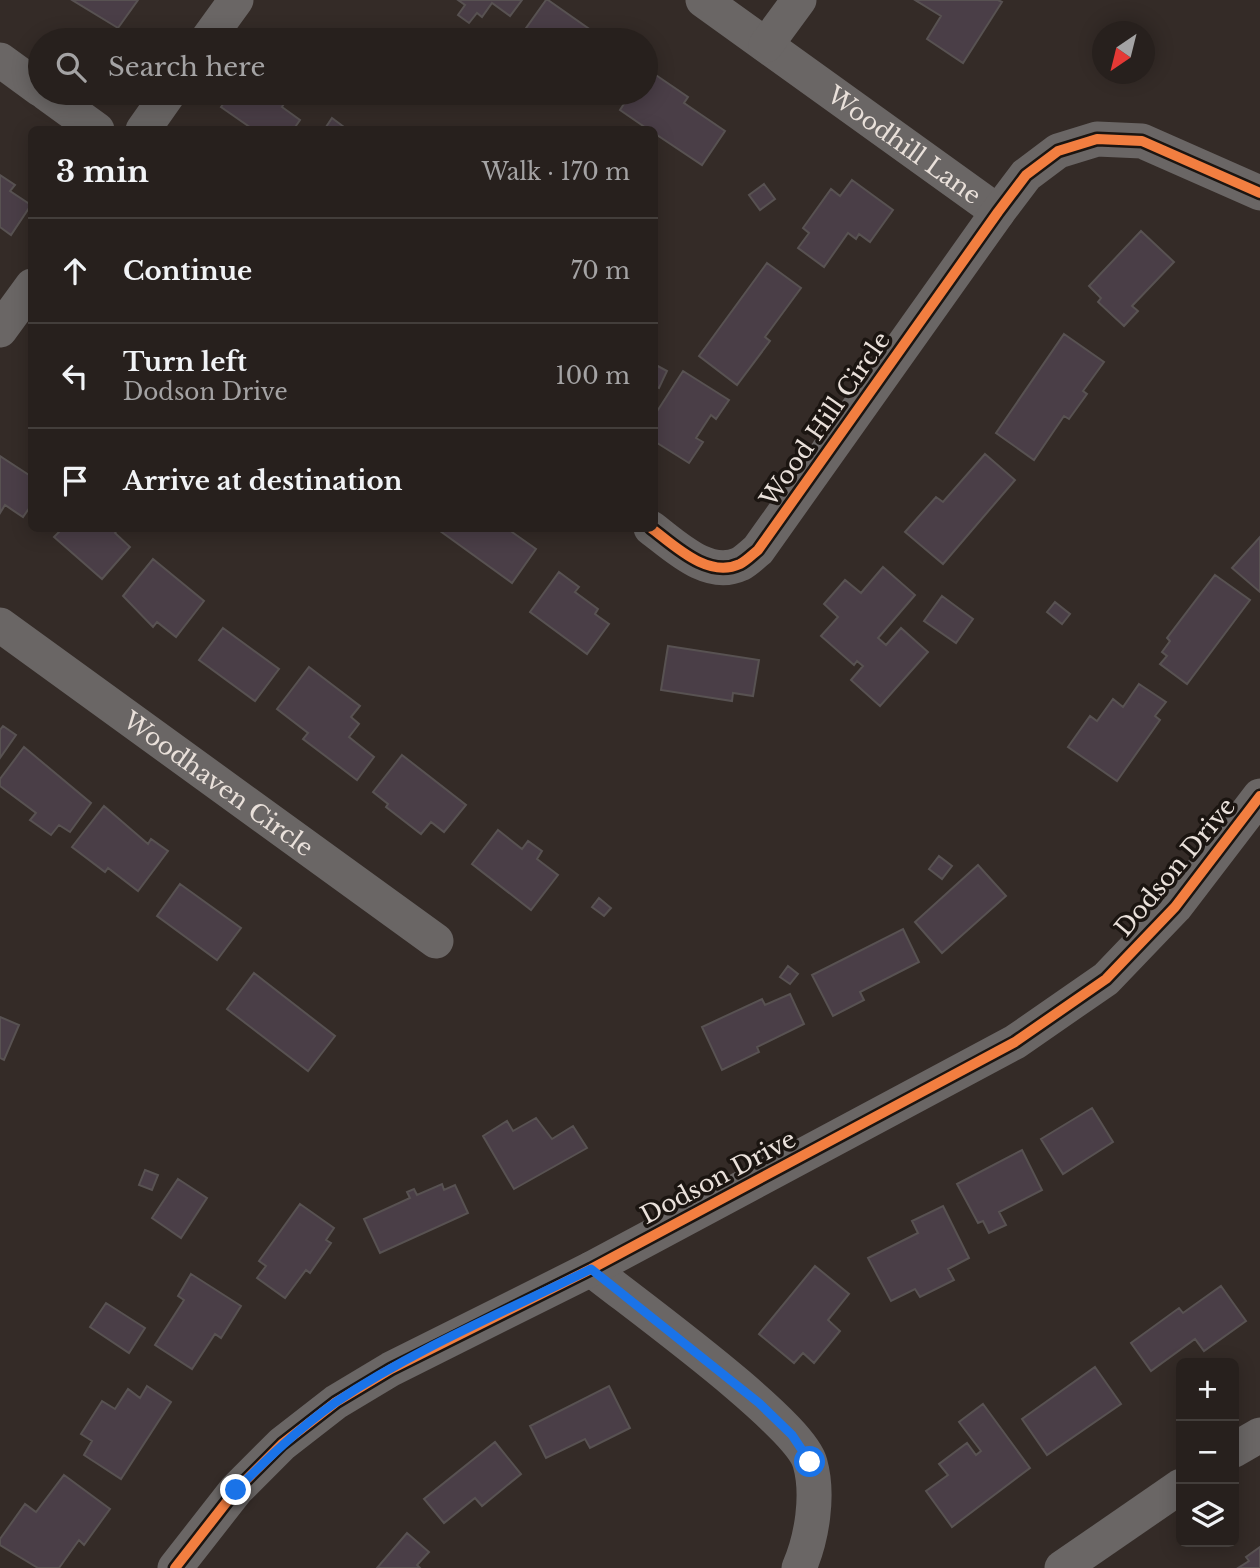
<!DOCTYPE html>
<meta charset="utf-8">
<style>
body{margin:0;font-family:"Libre Baskerville",serif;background:#332d2a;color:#f1f3f6}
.controls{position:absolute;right:21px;bottom:21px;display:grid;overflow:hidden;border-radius:10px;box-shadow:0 4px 18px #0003}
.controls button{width:63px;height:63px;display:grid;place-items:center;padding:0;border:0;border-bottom:2px solid #433e3b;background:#27201d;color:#f1f3f6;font:35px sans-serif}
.compass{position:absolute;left:1092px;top:21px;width:63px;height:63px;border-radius:50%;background:#27201d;box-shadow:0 4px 18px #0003;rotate:215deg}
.stop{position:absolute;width:21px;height:21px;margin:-16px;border:5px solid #1a73e8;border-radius:50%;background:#fff}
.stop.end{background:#1a73e8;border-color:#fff;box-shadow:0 2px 7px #0008}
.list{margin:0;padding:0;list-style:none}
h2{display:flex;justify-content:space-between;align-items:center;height:91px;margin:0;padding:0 28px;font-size:30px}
h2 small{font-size:23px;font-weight:400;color:#a4a3a4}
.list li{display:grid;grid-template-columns:46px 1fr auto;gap:21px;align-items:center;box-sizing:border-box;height:105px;padding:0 28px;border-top:2px solid #433e3b}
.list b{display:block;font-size:26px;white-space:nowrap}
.list p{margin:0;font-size:23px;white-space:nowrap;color:#a4a3a4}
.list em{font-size:23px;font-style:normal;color:#a4a3a4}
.icon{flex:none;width:38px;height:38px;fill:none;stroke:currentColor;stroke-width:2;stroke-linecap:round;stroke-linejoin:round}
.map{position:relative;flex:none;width:1260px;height:1568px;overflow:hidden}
.search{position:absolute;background:#27201d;box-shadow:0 4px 18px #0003;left:28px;top:28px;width:630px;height:77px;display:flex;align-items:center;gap:18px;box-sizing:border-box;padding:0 24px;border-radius:38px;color:#a4a3a4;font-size:26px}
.panel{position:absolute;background:#27201d;box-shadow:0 4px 18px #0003;left:28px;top:126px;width:630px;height:406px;border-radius:10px}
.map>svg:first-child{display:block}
.building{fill:#4a3e47;stroke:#585252;stroke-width:2}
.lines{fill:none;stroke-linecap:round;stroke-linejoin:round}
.minor{stroke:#6a6665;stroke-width:35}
.cycleway-casing{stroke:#1b1511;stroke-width:15}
.cycleway{stroke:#f27e40;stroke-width:10}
.route{stroke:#1a73e8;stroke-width:9}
.labels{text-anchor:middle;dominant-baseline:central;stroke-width:7;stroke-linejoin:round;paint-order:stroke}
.street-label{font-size:24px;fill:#e9e0da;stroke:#1b1511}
</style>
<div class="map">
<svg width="1260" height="1568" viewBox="0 0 1260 1568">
<rect width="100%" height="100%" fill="#342b27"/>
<!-- building -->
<path class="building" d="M72,0H138L118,28Z
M458,0H522L510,16L492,3L482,17L477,13L469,23L458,15L465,5Z
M546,0H548L605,40H523L519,38Z
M915,0H998L1002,2L963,63L927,39L941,16Z
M647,69L688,97L684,103L725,131L702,165L654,133V130H649L620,110L631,93H646Z
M231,93H275L286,100L282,107L300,120L293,130H254L221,107Z
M332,118L348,130H324Z
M0,175L15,185L10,191L31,205L11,235L0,227Z
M852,180L893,210L870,242L859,234L856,239L848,233L824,267L798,248L809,233L803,228L831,189L840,196Z
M764,184L775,199L760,210L749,195Z
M1141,231L1174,262L1132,306L1138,311L1124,326L1098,302L1101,298L1089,286Z
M767,263L801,288L765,337L770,341L737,385L699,356Z
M1064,334L1104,362L1083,391L1087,394L1069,419L1064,416L1034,460L996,433Z
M654,364L667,371L659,388L654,386Z
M683,371L729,400L716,419L711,415L696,438L703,442L689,463L654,441V416Z
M985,454L1015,480L943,564L905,532L936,497L943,502Z
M0,456L32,477V504L23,517L5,505L0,513Z
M55,528H119L115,533L130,547L102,579L54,537L59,532Z
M436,528H514L512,532L536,549L512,583Z
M1260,537V592L1232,568Z
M153,559L204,601L176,637L157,622L153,627L123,596Z
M883,567L915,595L878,638L886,645L901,628L928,652L880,706L851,680L863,666L857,661L854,665L821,636L838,617L824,604L845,580L861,593Z
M559,572L579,587L575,592L598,609L595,614L609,624L587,654L530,612Z
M1215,575L1250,600L1187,684L1160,664L1167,656L1162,652L1170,641L1167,638Z
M942,596L973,619L956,643L924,621Z
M1055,602L1070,614L1062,624L1047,612Z
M223,628L279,669L255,701L199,660Z
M668,646L759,660L753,696L733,693L732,701L661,690Z
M309,667L360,706L351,717L359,724L349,737L374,757L357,780L303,739L308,733L277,709Z
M1139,684L1166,702L1155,716L1160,720L1117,781L1068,747L1090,716L1097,721L1113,699L1123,707Z
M3,726L16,735L0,758V730Z
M24,747L91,803L70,832L59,825L51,835L30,820L36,813L0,786V779Z
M402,755L466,805L444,832L431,822L421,834L386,807L388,804L373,792Z
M104,806L148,844L151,839L168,851L138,891L108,868L105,872L72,847Z
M498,830L522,849L528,841L542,851L537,859L558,875L531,910L472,864Z
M939,856L952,866L942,879L929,869Z
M978,865L1006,896L942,953L915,922Z
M180,884L241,928L217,960L157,916Z
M599,898L611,908L604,916L592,907Z
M903,929L919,962L860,992L864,1000L833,1016L812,975Z
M788,966L798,974L790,984L780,977Z
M254,973L335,1036L308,1071L227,1009Z
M790,994L804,1024L757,1047L759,1052L722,1070L702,1027L762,999L765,1005Z
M0,1017L19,1025L4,1060L0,1058Z
M1092,1108L1113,1142L1063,1174L1041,1139Z
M536,1118L552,1139L573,1126L587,1148L514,1189L483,1136L507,1121L513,1131Z
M1022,1150L1042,1190L999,1212L1006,1225L989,1233L983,1221L978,1223L957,1184Z
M145,1170L158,1175L152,1190L139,1185Z
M178,1179L207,1198L181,1238L152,1218Z
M442,1184L444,1190L455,1185L468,1213L380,1253L364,1219L410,1198L407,1192L414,1189L417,1195Z
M300,1204L334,1228L326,1240L331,1243L310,1273L306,1270L285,1298L257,1278L266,1266L259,1261Z
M943,1206L969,1258L948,1269L954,1280L920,1297L915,1289L891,1301L868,1258L918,1233L912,1221Z
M815,1266L849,1294L828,1320L840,1331L814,1363L803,1353L794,1363L759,1334Z
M191,1274L241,1306L221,1338L215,1334L192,1369L155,1345L184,1300L178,1296Z
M1221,1286L1246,1321L1204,1351L1195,1339L1151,1371L1131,1343L1179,1308L1183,1313Z
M106,1303L145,1328L129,1353L90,1327Z
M1095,1367L1121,1404L1047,1455L1022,1419Z
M147,1386L171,1402L121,1479L84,1455L92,1441L81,1434L102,1401L115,1409L128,1389L140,1398Z
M609,1386L630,1428L590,1448L585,1439L546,1458L530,1426Z
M983,1404L1030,1468L952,1527L926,1491L948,1475L939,1464L967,1443L976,1455L981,1451L959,1422Z
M495,1442L521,1474L482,1506L475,1498L444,1523L424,1499Z
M64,1475L110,1509L84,1545L79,1540L59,1568H38L0,1545V1539L25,1504L36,1512Z
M407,1533L429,1552L417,1565L420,1568H377Z
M1260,1547V1568H1238L1249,1561L1246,1557Z"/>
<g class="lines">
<!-- minor -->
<g class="minor">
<path id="s1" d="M703,0L998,212"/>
<path d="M207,40L236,0"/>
<path d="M766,45L799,0"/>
<path d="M0,60L40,89"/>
<path d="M46,93L97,130"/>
<path d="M143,130L169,93"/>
<path d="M0,330L32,286"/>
<path d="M651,528C675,546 708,579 740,564C746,561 753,554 758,550L998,212L1026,175L1058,151L1097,139L1142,141L1260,193"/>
<path id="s2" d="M0,625L436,941"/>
<path d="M591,1269C632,1302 799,1422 810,1463C819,1495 812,1538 799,1568"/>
<path d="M1234,1450L1260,1435"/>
<path d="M175,1568L236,1490L282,1444L336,1402L391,1369L591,1269L1015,1042L1106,979L1175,907L1260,796"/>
<path d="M1062,1568L1181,1486"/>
</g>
<defs>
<path id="cycleway" d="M651,528C675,546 708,579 740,564C746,561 753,554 758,550L998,212L1026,175L1058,151L1097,139L1142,141L1260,193
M175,1568L236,1490L282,1444L336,1402L391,1369L591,1269L1015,1042L1106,979L1175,907L1260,796"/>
</defs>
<!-- cycleway casing -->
<use href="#cycleway" class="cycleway-casing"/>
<!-- cycleway -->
<use href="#cycleway" class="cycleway"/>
</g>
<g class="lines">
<!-- route -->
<path class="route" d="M236,1490C267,1459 299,1428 336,1402C415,1349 506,1311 591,1269L759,1403L792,1435L810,1462"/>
</g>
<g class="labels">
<!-- street labels -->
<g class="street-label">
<text stroke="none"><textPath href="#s1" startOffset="248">Woodhill Lane</textPath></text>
<text transform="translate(825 419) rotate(-55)">Wood Hill Circle</text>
<text stroke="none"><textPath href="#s2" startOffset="270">Woodhaven Circle</textPath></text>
<text transform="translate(1175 867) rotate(-50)">Dodson Drive</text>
<text transform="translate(718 1177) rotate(-28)">Dodson Drive</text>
</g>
</g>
</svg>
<div class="controls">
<button>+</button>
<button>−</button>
<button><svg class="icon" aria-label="layers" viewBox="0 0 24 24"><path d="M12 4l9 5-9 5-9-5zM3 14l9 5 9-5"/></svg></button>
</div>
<svg class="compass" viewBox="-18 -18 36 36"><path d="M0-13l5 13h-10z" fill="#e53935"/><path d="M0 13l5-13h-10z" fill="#a4a3a4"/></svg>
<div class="stop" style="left:810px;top:1462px"></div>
<div class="stop end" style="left:236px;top:1490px"></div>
<div class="search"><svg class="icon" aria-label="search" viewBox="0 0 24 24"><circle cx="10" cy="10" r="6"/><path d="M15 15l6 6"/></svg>Search here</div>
<section class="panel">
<h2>3 min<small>Walk · 170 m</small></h2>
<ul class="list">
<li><svg class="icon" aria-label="ahead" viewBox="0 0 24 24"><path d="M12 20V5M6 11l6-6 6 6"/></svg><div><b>Continue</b></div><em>70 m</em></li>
<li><svg class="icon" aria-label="left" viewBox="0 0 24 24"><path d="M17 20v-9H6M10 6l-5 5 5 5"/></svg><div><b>Turn left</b><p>Dodson Drive</p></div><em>100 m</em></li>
<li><svg class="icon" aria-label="arrive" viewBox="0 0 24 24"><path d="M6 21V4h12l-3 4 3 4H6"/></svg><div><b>Arrive at destination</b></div></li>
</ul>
</section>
</div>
